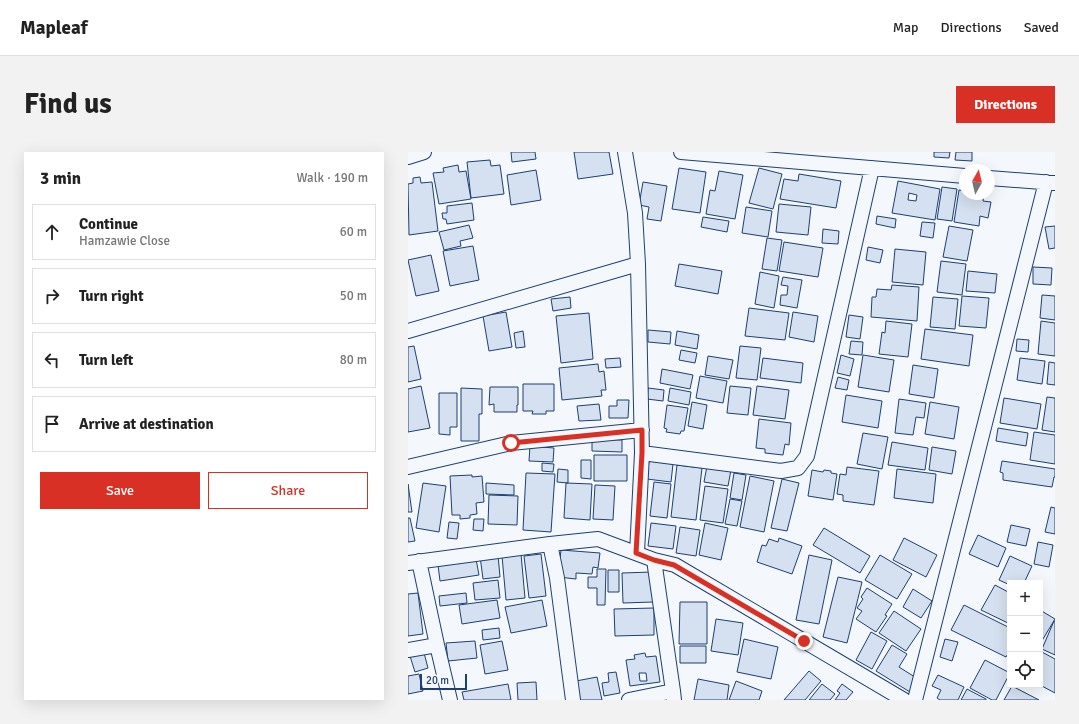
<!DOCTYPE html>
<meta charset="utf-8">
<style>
body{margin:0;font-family:Signika,sans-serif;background:#f2f2f2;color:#222}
.controls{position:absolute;right:12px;bottom:12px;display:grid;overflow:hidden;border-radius:0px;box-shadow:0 4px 16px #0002}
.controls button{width:36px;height:36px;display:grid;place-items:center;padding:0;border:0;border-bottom:1px solid #e0e0e0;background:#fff;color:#222;font:20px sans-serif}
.compass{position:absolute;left:551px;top:12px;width:36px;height:36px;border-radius:50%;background:#fff;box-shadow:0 4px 16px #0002;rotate:8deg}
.scale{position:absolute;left:12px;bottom:10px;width:47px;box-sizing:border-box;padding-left:4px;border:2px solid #1d3f73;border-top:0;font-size:11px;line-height:14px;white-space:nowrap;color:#1d3f73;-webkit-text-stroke:3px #f4f7fb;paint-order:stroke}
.stop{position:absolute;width:12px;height:12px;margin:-9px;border:3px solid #d93025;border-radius:50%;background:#fff}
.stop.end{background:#d93025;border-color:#fff;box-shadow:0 1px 4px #0008}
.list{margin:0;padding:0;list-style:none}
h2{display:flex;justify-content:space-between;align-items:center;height:52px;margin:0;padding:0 16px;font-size:17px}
h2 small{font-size:13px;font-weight:400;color:#767676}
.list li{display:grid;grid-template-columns:26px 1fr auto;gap:12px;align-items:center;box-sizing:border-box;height:56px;margin:0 8px 8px;padding:0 8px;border:1px solid #e0e0e0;border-radius:0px}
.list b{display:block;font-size:15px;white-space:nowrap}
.list p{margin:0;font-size:13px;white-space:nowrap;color:#767676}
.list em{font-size:13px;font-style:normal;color:#767676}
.actions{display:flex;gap:8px;padding:12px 16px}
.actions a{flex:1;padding:9px 0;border:1px solid #d93025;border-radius:0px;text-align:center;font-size:14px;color:#d93025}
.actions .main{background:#d93025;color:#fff}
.icon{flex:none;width:22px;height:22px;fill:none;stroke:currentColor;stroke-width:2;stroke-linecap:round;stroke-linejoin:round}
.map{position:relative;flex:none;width:647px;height:548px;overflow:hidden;border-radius:0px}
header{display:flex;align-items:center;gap:24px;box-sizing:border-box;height:56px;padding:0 20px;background:#fff;border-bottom:1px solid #e0e0e0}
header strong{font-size:19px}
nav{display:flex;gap:22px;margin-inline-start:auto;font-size:14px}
.intro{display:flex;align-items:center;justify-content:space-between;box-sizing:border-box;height:96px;padding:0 24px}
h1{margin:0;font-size:28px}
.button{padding:10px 18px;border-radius:0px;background:#d93025;color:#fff;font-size:14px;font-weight:700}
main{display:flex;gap:24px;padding:0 24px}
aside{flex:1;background:#fff;border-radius:0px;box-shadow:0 4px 16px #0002}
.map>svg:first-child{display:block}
.building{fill:#d5e0f0;stroke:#1d3f73;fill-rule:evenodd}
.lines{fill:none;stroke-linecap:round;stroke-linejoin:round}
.street-casing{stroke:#1d3f73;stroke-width:16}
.street{stroke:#f4f7fb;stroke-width:14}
.route{stroke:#d93025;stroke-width:5}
</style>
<header>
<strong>Mapleaf</strong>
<nav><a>Map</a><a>Directions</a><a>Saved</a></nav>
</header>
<div class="intro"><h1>Find us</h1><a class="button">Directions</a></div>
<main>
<aside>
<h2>3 min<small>Walk · 190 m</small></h2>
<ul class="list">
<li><svg class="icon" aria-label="ahead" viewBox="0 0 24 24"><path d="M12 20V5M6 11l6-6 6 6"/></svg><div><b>Continue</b><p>Hamzawie Close</p></div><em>60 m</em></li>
<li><svg class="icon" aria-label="right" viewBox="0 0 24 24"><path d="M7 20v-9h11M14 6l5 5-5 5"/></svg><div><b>Turn right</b></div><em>50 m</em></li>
<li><svg class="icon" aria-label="left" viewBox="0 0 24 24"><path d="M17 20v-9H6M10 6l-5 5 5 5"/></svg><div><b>Turn left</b></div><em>80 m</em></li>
<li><svg class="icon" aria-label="arrive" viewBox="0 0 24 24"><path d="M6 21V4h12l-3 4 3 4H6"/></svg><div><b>Arrive at destination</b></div></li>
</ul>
<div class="actions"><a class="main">Save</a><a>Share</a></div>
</aside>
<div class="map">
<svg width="647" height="548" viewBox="0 0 647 548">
<rect width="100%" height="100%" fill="#f4f7fb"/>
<!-- building -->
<path class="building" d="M103,0H127L128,7L104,10Z
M166,0H201L205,22L170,27Z
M526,0H542L541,6L526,5Z
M548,0H564V9L547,8Z
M82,8L83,14L92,13L96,42L63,46L59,10Z
M50,13L51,20L58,19L63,47L31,52L25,21L36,20L35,16Z
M271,16L298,20L292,61L264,57Z
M351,16L374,22L365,57L341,51Z
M128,18L133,48L103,53L99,23Z
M311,19L335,23L327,67L298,62L302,38L307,39Z
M391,22L433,29L428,56L372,47L376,27L390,29Z
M12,25L13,31L24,30L30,79L1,83L0,32L5,31V26Z
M490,29L532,37L527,68L484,61ZM501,41L509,43L508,49L500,48Z
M235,30L259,34L253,69L239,67L241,55L231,53Z
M534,35L549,37L544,69L529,67Z
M551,38L557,39V42H576L575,49L583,50L580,66L572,64L571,74L546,70Z
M64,51L66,68L39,72L38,67H35L34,61H39V54Z
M371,52L403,55L400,83L368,80Z
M338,55L364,59L360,85L334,81Z
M469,64L488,67L487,76L468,72Z
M295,65L321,69L319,80L293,75Z
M514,70L527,71L525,86L512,84Z
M61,73L65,86L52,89L53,94L36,98L31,80Z
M541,74L565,78L559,109L535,105Z
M647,74V96L641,97L637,75Z
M415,77L431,79L430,92L414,91Z
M359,86L374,88L369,119L354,117Z
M376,90L415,96L410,125L371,119Z
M65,94L71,128L42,134L35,99Z
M460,95L475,98L472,111L458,108Z
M487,97L518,100L515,133L484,130Z
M23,103L31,139L8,144L0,108Z
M533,109L558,112L554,143L529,140Z
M271,112L314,119L310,142L267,134Z
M625,115L644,116L643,133L625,132Z
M560,119L589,122L587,141L558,139Z
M352,120L371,124L366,156L347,152Z
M375,125L394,128L389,156L372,153L373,143H379L380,134L373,133Z
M484,133L511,135L509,169L463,165L464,145H468L469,137L483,138Z
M634,143L647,144V168L632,166Z
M554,144L581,146L578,176L551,174Z
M162,145L163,156L145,159L143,147Z
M525,145L550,147L547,177L522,175Z
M341,156L381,161L377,188L337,184Z
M98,160L104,195L81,199L75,164Z
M385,160L410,164L406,190L381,185Z
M181,161L185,207L153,211L148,164Z
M441,163L455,165L452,187L438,185Z
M478,169L504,172L500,205L471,202L474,180L477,181Z
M633,169L647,171V204L630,202Z
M517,177L565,183L561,214L513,207Z
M240,178L263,180L262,192L240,190Z
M115,179L117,195L108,196L106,181Z
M269,179L291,183L289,197L267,193Z
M609,187L621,188L620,200L608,199Z
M443,189L455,190L454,203L441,202Z
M6,194L13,227L0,230V195Z
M332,194L353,196L349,228L328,226Z
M273,198L289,201L287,211L271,208Z
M433,203L446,207L442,224L429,221Z
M455,203L486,208L481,240L450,235Z
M300,204L325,208L321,227L297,223Z
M212,206L213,215L198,216L197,207Z
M355,206L395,211L393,231L352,226Z
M612,206L637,209L634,232L609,228Z
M641,210L647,211V233L639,232Z
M190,212L191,220L196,219L198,238H193L194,244L154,248L151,216Z
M505,213L530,217L526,246L501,242Z
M254,217L285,223L282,237L252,231Z
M292,224L319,229L315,251L288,246Z
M430,225L441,228L439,238L427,236Z
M115,232H146V259H138V262H124L125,259H115Z
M13,234L22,276L0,280V237Z
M322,234L343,236L340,263L319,261Z
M349,234L381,238L377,267L345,263Z
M82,235H110V253H109V260H86V252L81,253Z
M53,236L74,237V262H71V289H53Z
M240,236L256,238L255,249L239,247Z
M262,236L283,240L281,253L260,249Z
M31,241H49V275H42V283L31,282Z
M438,243L474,249L470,276L434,270Z
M639,245L647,246V280L634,278Z
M596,246L633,252L629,277L592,271Z
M491,247L518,251L516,266L508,265L505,283L487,281Z
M209,248H221L220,266H201V254H209Z
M284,250L299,253L295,277L280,274Z
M522,250L551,255L546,287L517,282Z
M191,252L193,268L171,269L169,254Z
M259,253L280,256L276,279H273L272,282L258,280L259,277L256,276Z
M351,267L383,271L381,293L377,292L375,303L357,301V297L348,296Z
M590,276L620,281L618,294L588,289Z
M626,280L647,283V312L622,308Z
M455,281L480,285L474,317L449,312Z
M184,287L214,288V300L184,299Z
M484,290L520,296L517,318L480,313Z
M122,294L146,296L145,310L121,309Z
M524,295L548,299L544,322L521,318Z
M186,303H219V329H186Z
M173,308H183V327L173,326Z
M241,309L265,312L263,330L239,327Z
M594,309L647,317V325H646L644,335L595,328V321L592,320Z
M134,311L146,312L145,320L134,319Z
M269,313L294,316L288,368L263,365Z
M299,314L323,318L320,334L296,330Z
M439,315L471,319L466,353L435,349V343L429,342L432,322L438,323Z
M150,317L160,318V331L149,330Z
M489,317L528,322L525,351L486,346Z
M404,318L415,320L416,318L423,319V321L429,322L425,348L400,344Z
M118,321L147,322L143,380L115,378Z
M326,321L338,323L334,348L322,346Z
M64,323V325L74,324L76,350L68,351L69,362L62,363V366L52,367V363H44L42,324Z
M342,324L366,329L356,380L332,375Z
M374,327L391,331L379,379L363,376Z
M246,330L263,332L259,366L242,364Z
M15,331L38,334L31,380L8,376Z
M78,331L106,333V343L78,342Z
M158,331L184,332L182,368L156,366Z
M0,332L4,360H0Z
M187,333L207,334L205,368L185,367Z
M297,334L320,337L315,371L292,368Z
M81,343L110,344L109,373L80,372Z
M322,347L334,349L329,374L317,372Z
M643,355L647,356V382L637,380Z
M0,366H2L7,389L0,390Z
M66,367H76L75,379L65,378Z
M41,370L51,371L49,387L39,386Z
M243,371L268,374L265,397L240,394Z
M297,371L320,376L313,408L291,403Z
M603,373L622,377L618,394L599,390Z
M272,375L292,378L288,404L268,401Z
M416,376L462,404L452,421L405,393Z
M570,383L598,396L590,415L561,402Z
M371,386L394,394L384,422L349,410L354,393L358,394L361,387L370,390Z
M496,386L529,403L518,425L485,408Z
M630,390L645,393L641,415L626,412Z
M153,398L192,401L190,416L185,415L184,422L168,421V427L150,425Z
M113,402L117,446L98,448L94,404Z
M133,402L138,444L121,446L116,404Z
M90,403L92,425L75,427L72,404Z
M401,403L424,408L411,472L388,468Z
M472,403L504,422L489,447L457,428Z
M602,404L624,414L616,431H602V433L591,428Z
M68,407L71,423L32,429L30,413Z
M189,417H198L197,453H189V436H180V425H189Z
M200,418H211V440H200Z
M244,420L245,450L215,451L214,421Z
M430,425L454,430L439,491L415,485Z
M90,428L92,446L67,448L65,431Z
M587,433L602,441V472L573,458Z
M459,436L484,452L477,463L479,464L468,480L448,467L454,459L449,456L455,447L453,445Z
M505,437L524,449L513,466L495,455Z
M10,441L15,482L0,484V442Z
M58,441L59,451L32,454L31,444Z
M89,448L92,466L54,472L51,453Z
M134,448L139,474L103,481L97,455Z
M272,450H299V492H271Z
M556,453L602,476V498L598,505L543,478Z
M246,456V483L207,484L206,457Z
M632,458L647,467L632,492Z
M486,459L513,477L498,499L471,481Z
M308,467L335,471L330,503L303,499Z
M646,469H647V503L634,497Z
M91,476L92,486L75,488L74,478Z
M463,480L479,489L464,517L448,508Z
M336,487L370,495L363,527L329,520Z
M537,487L550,490L544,509L532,505Z
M67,489L69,506L40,509L38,491Z
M94,489L100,518L77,522L72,493Z
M484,493L499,502L491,515L510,527L502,540L468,519Z
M272,494H298V511H272Z
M15,497L20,516L7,520L1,501Z
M632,499L647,507V541L632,533Z
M237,501L238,505L248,504L252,530L222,534L218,508L227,507L226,503ZM231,521H238L239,529H232Z
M577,508L602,521L588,548H584L562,536Z
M401,519L413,529L397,548H376Z
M208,520L212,541L196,544L194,531L201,530L200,521Z
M11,522L15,539L0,542V524Z
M530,523L556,535L550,548H532L529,546L533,538L524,534Z
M189,525L194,548H172L168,529Z
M290,527L321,533L319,548H286Z
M328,529L354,539L351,548H321Z
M128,530L129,548H110L109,531Z
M100,532L103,548H56L54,540Z
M414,532L427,542L422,548H401Z
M434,532L445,540L438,548H427L432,541L429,539Z
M604,534L631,548H596Z
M559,537L578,547V548H553Z"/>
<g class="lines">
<defs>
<path id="street" d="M217,0L227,61L230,112L234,301L229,401
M273,0L557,24
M0,5L16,0
M581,26L646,31
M0,179L230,112
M234,301L373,319L390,316L399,304L464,16
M0,315L103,291L234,278
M142,392L149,426L165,548
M246,408L265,539L266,548
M11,409L29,493L42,548
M0,411L142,392L190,387L246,408L267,413L496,548
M0,498L29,493
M221,548L265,539
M507,548L638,30"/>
</defs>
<!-- street casing -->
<use href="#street" class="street-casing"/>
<!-- street -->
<use href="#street" class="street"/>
</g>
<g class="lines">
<!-- route -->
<path class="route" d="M103,291L234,278V301L228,401L246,408L266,413L396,489"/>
</g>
</svg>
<div class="controls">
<button>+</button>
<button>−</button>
<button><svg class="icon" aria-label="locate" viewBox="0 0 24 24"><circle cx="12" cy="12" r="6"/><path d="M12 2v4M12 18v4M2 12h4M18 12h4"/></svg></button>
</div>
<svg class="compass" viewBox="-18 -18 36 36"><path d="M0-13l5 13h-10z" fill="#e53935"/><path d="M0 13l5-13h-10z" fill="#767676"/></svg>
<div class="scale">20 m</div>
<div class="stop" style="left:103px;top:291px"></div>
<div class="stop end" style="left:396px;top:489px"></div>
</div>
</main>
